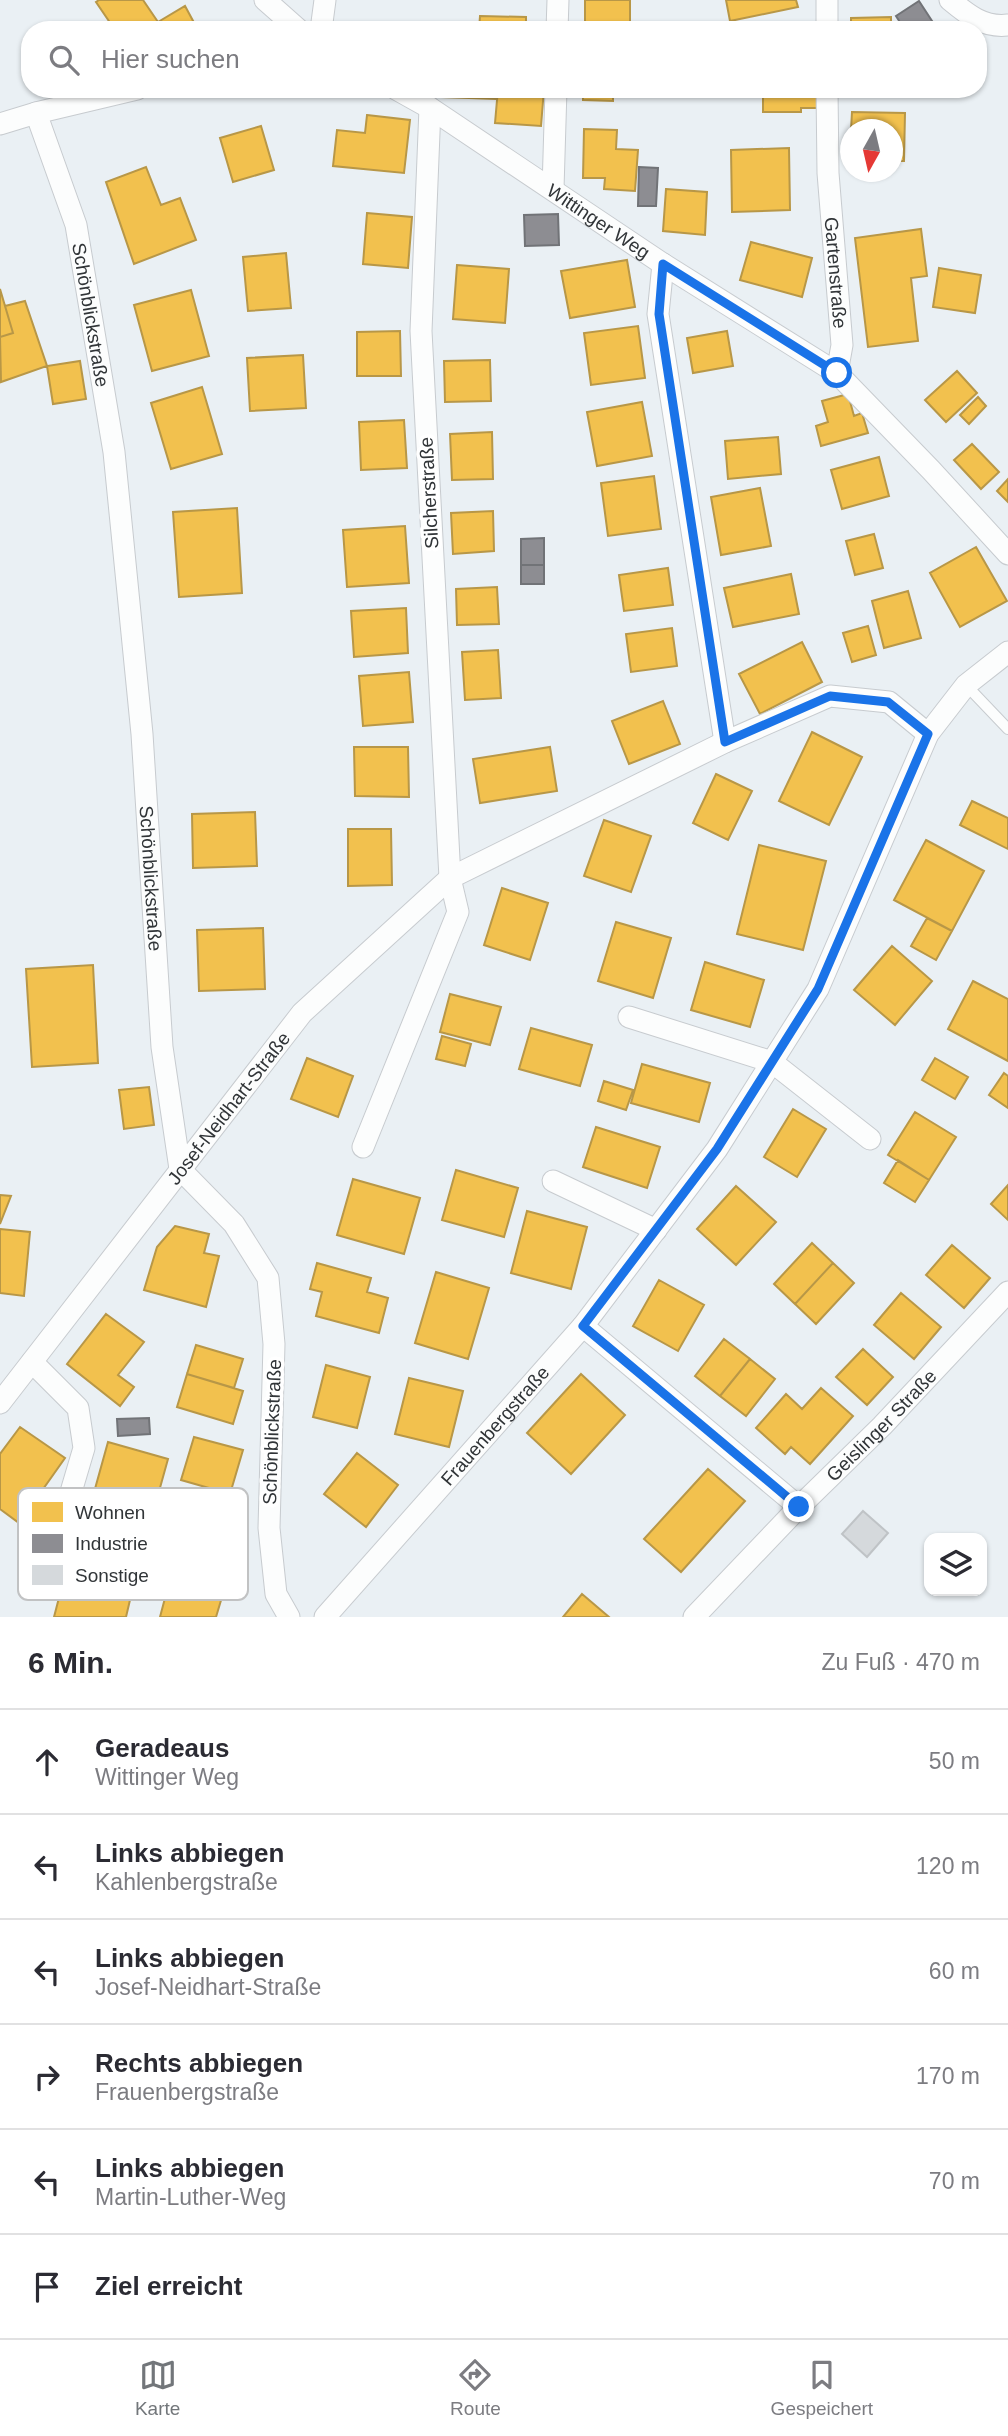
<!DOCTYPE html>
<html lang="de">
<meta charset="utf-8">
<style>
body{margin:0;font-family:Helvetica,sans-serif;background:#f7f7f7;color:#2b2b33}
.controls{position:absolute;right:21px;bottom:21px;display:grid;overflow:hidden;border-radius:14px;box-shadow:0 2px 5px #0004}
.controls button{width:63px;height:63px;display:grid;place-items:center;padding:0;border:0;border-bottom:2px solid #e1e1e2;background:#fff;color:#2b2b33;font:35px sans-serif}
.compass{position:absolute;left:840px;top:119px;width:63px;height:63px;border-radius:50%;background:#fff;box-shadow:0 2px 5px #0004;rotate:188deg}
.stop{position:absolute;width:21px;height:21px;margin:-16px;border:5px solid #1a73e8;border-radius:50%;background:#fff}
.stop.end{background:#1a73e8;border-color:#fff;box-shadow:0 2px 7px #0008}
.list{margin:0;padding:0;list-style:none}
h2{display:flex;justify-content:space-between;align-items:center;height:91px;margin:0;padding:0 28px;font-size:30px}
h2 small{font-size:23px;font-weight:400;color:#7c7c81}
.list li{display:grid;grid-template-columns:46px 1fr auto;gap:21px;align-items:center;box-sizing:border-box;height:105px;padding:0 28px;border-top:2px solid #e1e1e2}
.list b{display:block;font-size:26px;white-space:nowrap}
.list p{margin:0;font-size:23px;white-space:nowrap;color:#7c7c81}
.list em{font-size:23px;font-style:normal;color:#7c7c81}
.icon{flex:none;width:38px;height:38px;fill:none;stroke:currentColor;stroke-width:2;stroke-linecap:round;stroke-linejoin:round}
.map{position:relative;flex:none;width:1008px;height:1617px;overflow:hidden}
.search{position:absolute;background:#fff;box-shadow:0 2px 5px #0004;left:21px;right:21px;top:21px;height:77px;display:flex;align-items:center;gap:18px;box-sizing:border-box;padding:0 24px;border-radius:28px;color:#7c7c81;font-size:26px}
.sheet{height:721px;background:#fff}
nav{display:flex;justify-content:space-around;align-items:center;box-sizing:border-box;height:98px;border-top:2px solid #e1e1e2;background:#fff;font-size:19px;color:#7c7c81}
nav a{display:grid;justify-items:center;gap:4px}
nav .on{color:#72767a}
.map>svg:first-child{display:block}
.homes{fill:#f2c14e;stroke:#b89747;stroke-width:2}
.industry{fill:#8d8d92;stroke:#717377;stroke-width:2}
.building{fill:#d5d9dc;stroke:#bfc3c6;stroke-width:2}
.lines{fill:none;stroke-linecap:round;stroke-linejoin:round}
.lane-casing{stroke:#c7cbcf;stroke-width:12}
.street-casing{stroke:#c7cbcf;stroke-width:23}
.lane{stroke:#fcfdfd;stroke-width:10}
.street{stroke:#fcfdfd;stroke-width:21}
.route{stroke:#1a73e8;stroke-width:9}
.labels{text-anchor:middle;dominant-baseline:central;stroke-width:7;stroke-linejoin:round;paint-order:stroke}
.street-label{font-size:19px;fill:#313538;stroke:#fff}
.key{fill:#fff;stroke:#c1c2c3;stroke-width:2}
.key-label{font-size:19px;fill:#313538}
</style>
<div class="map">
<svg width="1008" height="1617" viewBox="0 0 1008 1617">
<rect width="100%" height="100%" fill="#eaf0f4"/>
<!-- homes -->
<path class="homes" d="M99,0H143L158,22L185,6L198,30H115L96,2Z
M585,0H630V30H585Z
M726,0H796L798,7L730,21Z
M480,16L526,17V30H479Z
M891,17V30H851V18Z
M442,89H497L496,99L442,97Z
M498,89H544L541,126L495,123Z
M583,89H613V101L583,100Z
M763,89H818L817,108H801V112H763Z
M852,112L905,113L904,161H892V130H851Z
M367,115L410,120L404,173L333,166L337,130L365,133Z
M261,126L274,170L233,182L220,138Z
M584,129L617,130L616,149L638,150L635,191L604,189L605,178H583Z
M789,148L790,210L732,212L731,150Z
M146,167L161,205L180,198L196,240L134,264L106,182Z
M666,189L707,192L705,235L663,231Z
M367,213L412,217L408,268L363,264Z
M921,229L927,276L911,278L918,341L868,347L855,238Z
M751,242L812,258L802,297L740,280Z
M286,253L291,308L248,311L243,257Z
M627,260L635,307L570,318L561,271Z
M457,265L509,269L505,323L453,319Z
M939,268L981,275L975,313L933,307Z
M0,289L13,333L0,337Z
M191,290L209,356L152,371L134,305Z
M25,301L47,366L1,382L0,337L13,333L5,306Z
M638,326L645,378L591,385L584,333Z
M400,331L401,376H357V332Z
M727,331L733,366L693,373L687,338Z
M303,355L306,408L250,411L247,358Z
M490,360L491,401L445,402L444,361Z
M80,361L86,399L53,404L47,366Z
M957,371L977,393L946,422L925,400Z
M202,387L222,454L171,469L151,403Z
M848,394L854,416L862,413L868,433L821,446L816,426L828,422L822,401Z
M978,397L986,406L969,424L960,415Z
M642,402L652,456L597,466L587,412Z
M404,420L407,468L361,470L359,422Z
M492,432L493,479L452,480L450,434Z
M778,437L781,474L728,479L725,441Z
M972,444L999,472L981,489L954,460Z
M879,457L889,496L842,509L831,470Z
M654,476L661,529L608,536L601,483Z
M1008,479V502L997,491Z
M760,488L771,546L721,555L711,497Z
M237,508L242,593L179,597L173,512Z
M493,511L494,551L453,554L451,513Z
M405,526L409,583L347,587L343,530Z
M874,534L883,568L855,575L846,541Z
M976,547L1007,601L960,627L930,573Z
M668,568L673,605L624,611L619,575Z
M791,574L799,614L733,627L724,588Z
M497,587L499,624L457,625L456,589Z
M908,591L921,638L884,648L872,601Z
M406,608L408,653L354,657L351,611Z
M868,626L876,655L852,662L843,633Z
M672,628L677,666L631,672L626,634Z
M802,642L822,682L760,714L739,674Z
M498,650L501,698L465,700L462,652Z
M409,672L413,722L363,726L359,676Z
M663,701L680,744L629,764L612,721Z
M812,732L862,757L829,825L779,801Z
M354,747H408L409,797L355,796Z
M550,747L557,791L480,803L473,759Z
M716,774L752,791L728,840L693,823Z
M972,801L1008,818V849L960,825Z
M255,812L257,866L193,868L192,814Z
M604,820L651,836L631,892L584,876Z
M348,829H391L392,885L348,886Z
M926,840L984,871L952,931L894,900Z
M759,845L826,861L803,950L737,934Z
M502,888L548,903L530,960L484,945Z
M927,918L952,931L936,960L911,946Z
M616,922L671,938L653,998L598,981Z
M263,928L265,989L199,991L197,930Z
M892,946L932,981L895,1025L854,990Z
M705,962L764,980L750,1027L691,1010Z
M93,965L98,1063L32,1067L26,969Z
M973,981L1008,999V1061L948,1029Z
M450,994L501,1007L490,1045L440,1032Z
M531,1028L592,1045L580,1086L519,1069Z
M442,1036L471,1044L465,1066L436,1059Z
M307,1058L353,1076L338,1117L291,1099Z
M935,1058L968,1077L955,1099L922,1080Z
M642,1064L710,1083L699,1122L631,1103Z
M1004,1073L1008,1076V1108L989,1095Z
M604,1081L633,1090L626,1110L598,1101Z
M149,1087L154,1125L124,1129L119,1090Z
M793,1109L826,1129L797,1177L764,1157Z
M915,1112L956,1137L929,1180L888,1155Z
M596,1127L660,1147L647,1188L583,1167Z
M898,1160L929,1180L915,1202L884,1183Z
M456,1170L518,1188L504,1237L442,1220Z
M353,1179L420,1198L404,1254L337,1235Z
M1008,1185V1220L991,1204Z
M736,1186L776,1222L736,1265L697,1229Z
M0,1195L11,1196L0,1224Z
M527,1211L587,1227L571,1289L511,1273Z
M175,1226L209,1234L204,1253L219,1256L206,1307L144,1290L157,1247Z
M0,1229L30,1232L24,1296L0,1293Z
M812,1243L833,1263L795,1304L774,1284Z
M952,1245L990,1278L964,1308L926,1275Z
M317,1263L371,1278L367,1292L388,1298L379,1333L316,1316L322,1292L310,1289Z
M833,1263L854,1283L816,1324L795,1304Z
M436,1272L489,1288L468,1359L415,1343Z
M659,1280L704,1305L678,1351L633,1326Z
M901,1293L941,1327L914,1359L874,1325Z
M106,1314L144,1342L118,1375L134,1387L120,1406L67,1364Z
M724,1339L750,1359L720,1396L695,1376Z
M196,1345L243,1359L234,1388L187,1374Z
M863,1349L893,1377L867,1405L836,1377Z
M750,1359L775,1379L746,1416L720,1396Z
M326,1365L370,1377L357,1428L313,1417Z
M187,1374L243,1391L233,1424L177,1407Z
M581,1374L625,1415L571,1474L527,1433Z
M409,1378L463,1391L449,1447L395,1434Z
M821,1388L853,1416L810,1464L791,1447L785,1454L756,1428L786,1394L802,1409Z
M20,1427L65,1458L19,1523L0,1509V1454Z
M194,1437L243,1450L230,1494L181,1480Z
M108,1442L168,1459L143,1549L83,1532Z
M357,1453L398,1485L366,1527L324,1494Z
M708,1469L745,1501L681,1572L644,1539Z
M67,1567L134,1583L126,1617H54Z
M169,1583L222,1597L216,1617H160Z
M582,1594L609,1617H563Z"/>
<!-- industry -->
<path class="industry" d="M919,1L934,24L925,30H905L896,16Z
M639,167L658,168L656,206H638Z
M558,214L559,245L525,246L524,215Z
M544,538V565H521V539Z
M521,565H544V584H521Z
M149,1418L150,1434L118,1436L117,1419Z"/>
<!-- building -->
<path class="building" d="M863,1511L888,1533L867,1557L842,1534Z"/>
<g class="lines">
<defs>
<path id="lane" d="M966,685L1008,729"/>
<g id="street">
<path d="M265,0L299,30"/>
<path d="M827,0V30"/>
<path d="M950,0C968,15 984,28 1008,25"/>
<path d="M321,30L325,0"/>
<path d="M557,30L558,0"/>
<path id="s1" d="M396,89L430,108L663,264L837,373L931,470L1008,554"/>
<path id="s2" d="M827,89L828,173L842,345L837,373"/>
<path id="s3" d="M36,113L76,225L114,452L142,734L162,1047L180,1169L234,1224L268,1278L274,1344L269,1528L276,1594L289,1617"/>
<path d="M0,124L36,113L137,89"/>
<path d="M553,189L556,89"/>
<path d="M663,264L658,314L725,742"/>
<path d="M629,1017L772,1062L870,1139"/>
<path d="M363,1147L458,912L450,878L421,331L430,108"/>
<path d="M553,1181L656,1230"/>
<path d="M583,1326L799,1507"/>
<path d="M32,1362L78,1408L84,1448L68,1502"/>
<path id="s4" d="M0,1403L302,1013L450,878L725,742L830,696L889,702L928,734"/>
<path id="s5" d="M325,1617L583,1326L717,1149L818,989L928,734L966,685L1008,652"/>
<path id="s6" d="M694,1617L799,1507L882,1426L1008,1292"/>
</g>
</defs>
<!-- lane casing -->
<use href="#lane" class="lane-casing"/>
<!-- street casing -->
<use href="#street" class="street-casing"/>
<!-- lane -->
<use href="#lane" class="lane"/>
<!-- street -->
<use href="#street" class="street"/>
</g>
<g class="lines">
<!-- route -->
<path class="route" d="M799,1507L583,1326L717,1149L818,989L928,734L888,702L830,696L725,742L659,314L663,264L837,373"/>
</g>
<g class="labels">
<!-- street labels -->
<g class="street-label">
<text stroke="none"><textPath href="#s1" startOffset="242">Wittinger Weg</textPath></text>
<text stroke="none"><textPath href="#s2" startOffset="184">Gartenstraße</textPath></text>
<text stroke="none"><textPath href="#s3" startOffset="210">Schönblickstraße</textPath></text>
<text transform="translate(429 493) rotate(-93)">Silcherstraße</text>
<text stroke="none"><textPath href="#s3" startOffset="777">Schönblickstraße</textPath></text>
<text stroke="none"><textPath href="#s4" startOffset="373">Josef-Neidhart-Straße</textPath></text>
<text stroke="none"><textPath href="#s6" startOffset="268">Geislinger Straße</textPath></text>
<text stroke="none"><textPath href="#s5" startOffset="256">Frauenbergstraße</textPath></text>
<text transform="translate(272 1432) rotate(-88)">Schönblickstraße</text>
</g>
</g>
<!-- legend -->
<rect x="18" y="1488" width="230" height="112" rx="10" class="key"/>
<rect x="32" y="1502" width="31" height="20" fill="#f2c14e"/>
<rect x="32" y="1534" width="31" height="19" fill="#8d8d92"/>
<rect x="32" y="1565" width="31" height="20" fill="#d5d9dc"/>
<g class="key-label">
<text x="75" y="1519">Wohnen</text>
<text x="75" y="1550">Industrie</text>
<text x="75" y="1582">Sonstige</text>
</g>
</svg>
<div class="controls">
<button><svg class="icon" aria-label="layers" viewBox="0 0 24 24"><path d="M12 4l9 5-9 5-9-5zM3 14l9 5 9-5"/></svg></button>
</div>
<svg class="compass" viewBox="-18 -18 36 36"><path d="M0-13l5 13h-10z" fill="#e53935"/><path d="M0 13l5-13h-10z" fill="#7c7c81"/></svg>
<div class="stop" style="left:837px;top:373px"></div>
<div class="stop end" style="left:799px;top:1507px"></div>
<div class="search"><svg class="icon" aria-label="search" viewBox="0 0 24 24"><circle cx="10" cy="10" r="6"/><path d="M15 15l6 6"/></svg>Hier suchen</div>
</div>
<section class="sheet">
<h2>6 Min.<small>Zu Fuß · 470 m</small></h2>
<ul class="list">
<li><svg class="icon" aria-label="ahead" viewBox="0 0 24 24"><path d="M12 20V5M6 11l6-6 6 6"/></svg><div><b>Geradeaus</b><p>Wittinger Weg</p></div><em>50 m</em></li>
<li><svg class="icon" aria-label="left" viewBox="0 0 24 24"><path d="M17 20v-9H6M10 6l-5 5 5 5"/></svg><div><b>Links abbiegen</b><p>Kahlenbergstraße</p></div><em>120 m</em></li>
<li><svg class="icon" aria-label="left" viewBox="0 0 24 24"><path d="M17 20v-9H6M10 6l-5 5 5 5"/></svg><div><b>Links abbiegen</b><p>Josef-Neidhart-Straße</p></div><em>60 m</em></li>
<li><svg class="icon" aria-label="right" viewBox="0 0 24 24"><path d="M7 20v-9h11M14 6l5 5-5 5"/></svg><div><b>Rechts abbiegen</b><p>Frauenbergstraße</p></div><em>170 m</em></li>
<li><svg class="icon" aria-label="left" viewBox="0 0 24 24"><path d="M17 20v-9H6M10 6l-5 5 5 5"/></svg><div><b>Links abbiegen</b><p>Martin-Luther-Weg</p></div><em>70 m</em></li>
<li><svg class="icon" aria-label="arrive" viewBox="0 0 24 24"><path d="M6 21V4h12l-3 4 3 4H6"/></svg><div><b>Ziel erreicht</b></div></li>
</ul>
</section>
<nav>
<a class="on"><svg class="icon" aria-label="map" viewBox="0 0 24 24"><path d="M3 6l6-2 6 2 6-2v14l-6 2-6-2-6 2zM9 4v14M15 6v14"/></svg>Karte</a>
<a><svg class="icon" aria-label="directions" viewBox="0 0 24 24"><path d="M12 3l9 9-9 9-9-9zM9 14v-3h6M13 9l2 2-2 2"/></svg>Route</a>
<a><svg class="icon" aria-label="saved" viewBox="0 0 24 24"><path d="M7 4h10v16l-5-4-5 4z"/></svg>Gespeichert</a>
</nav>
